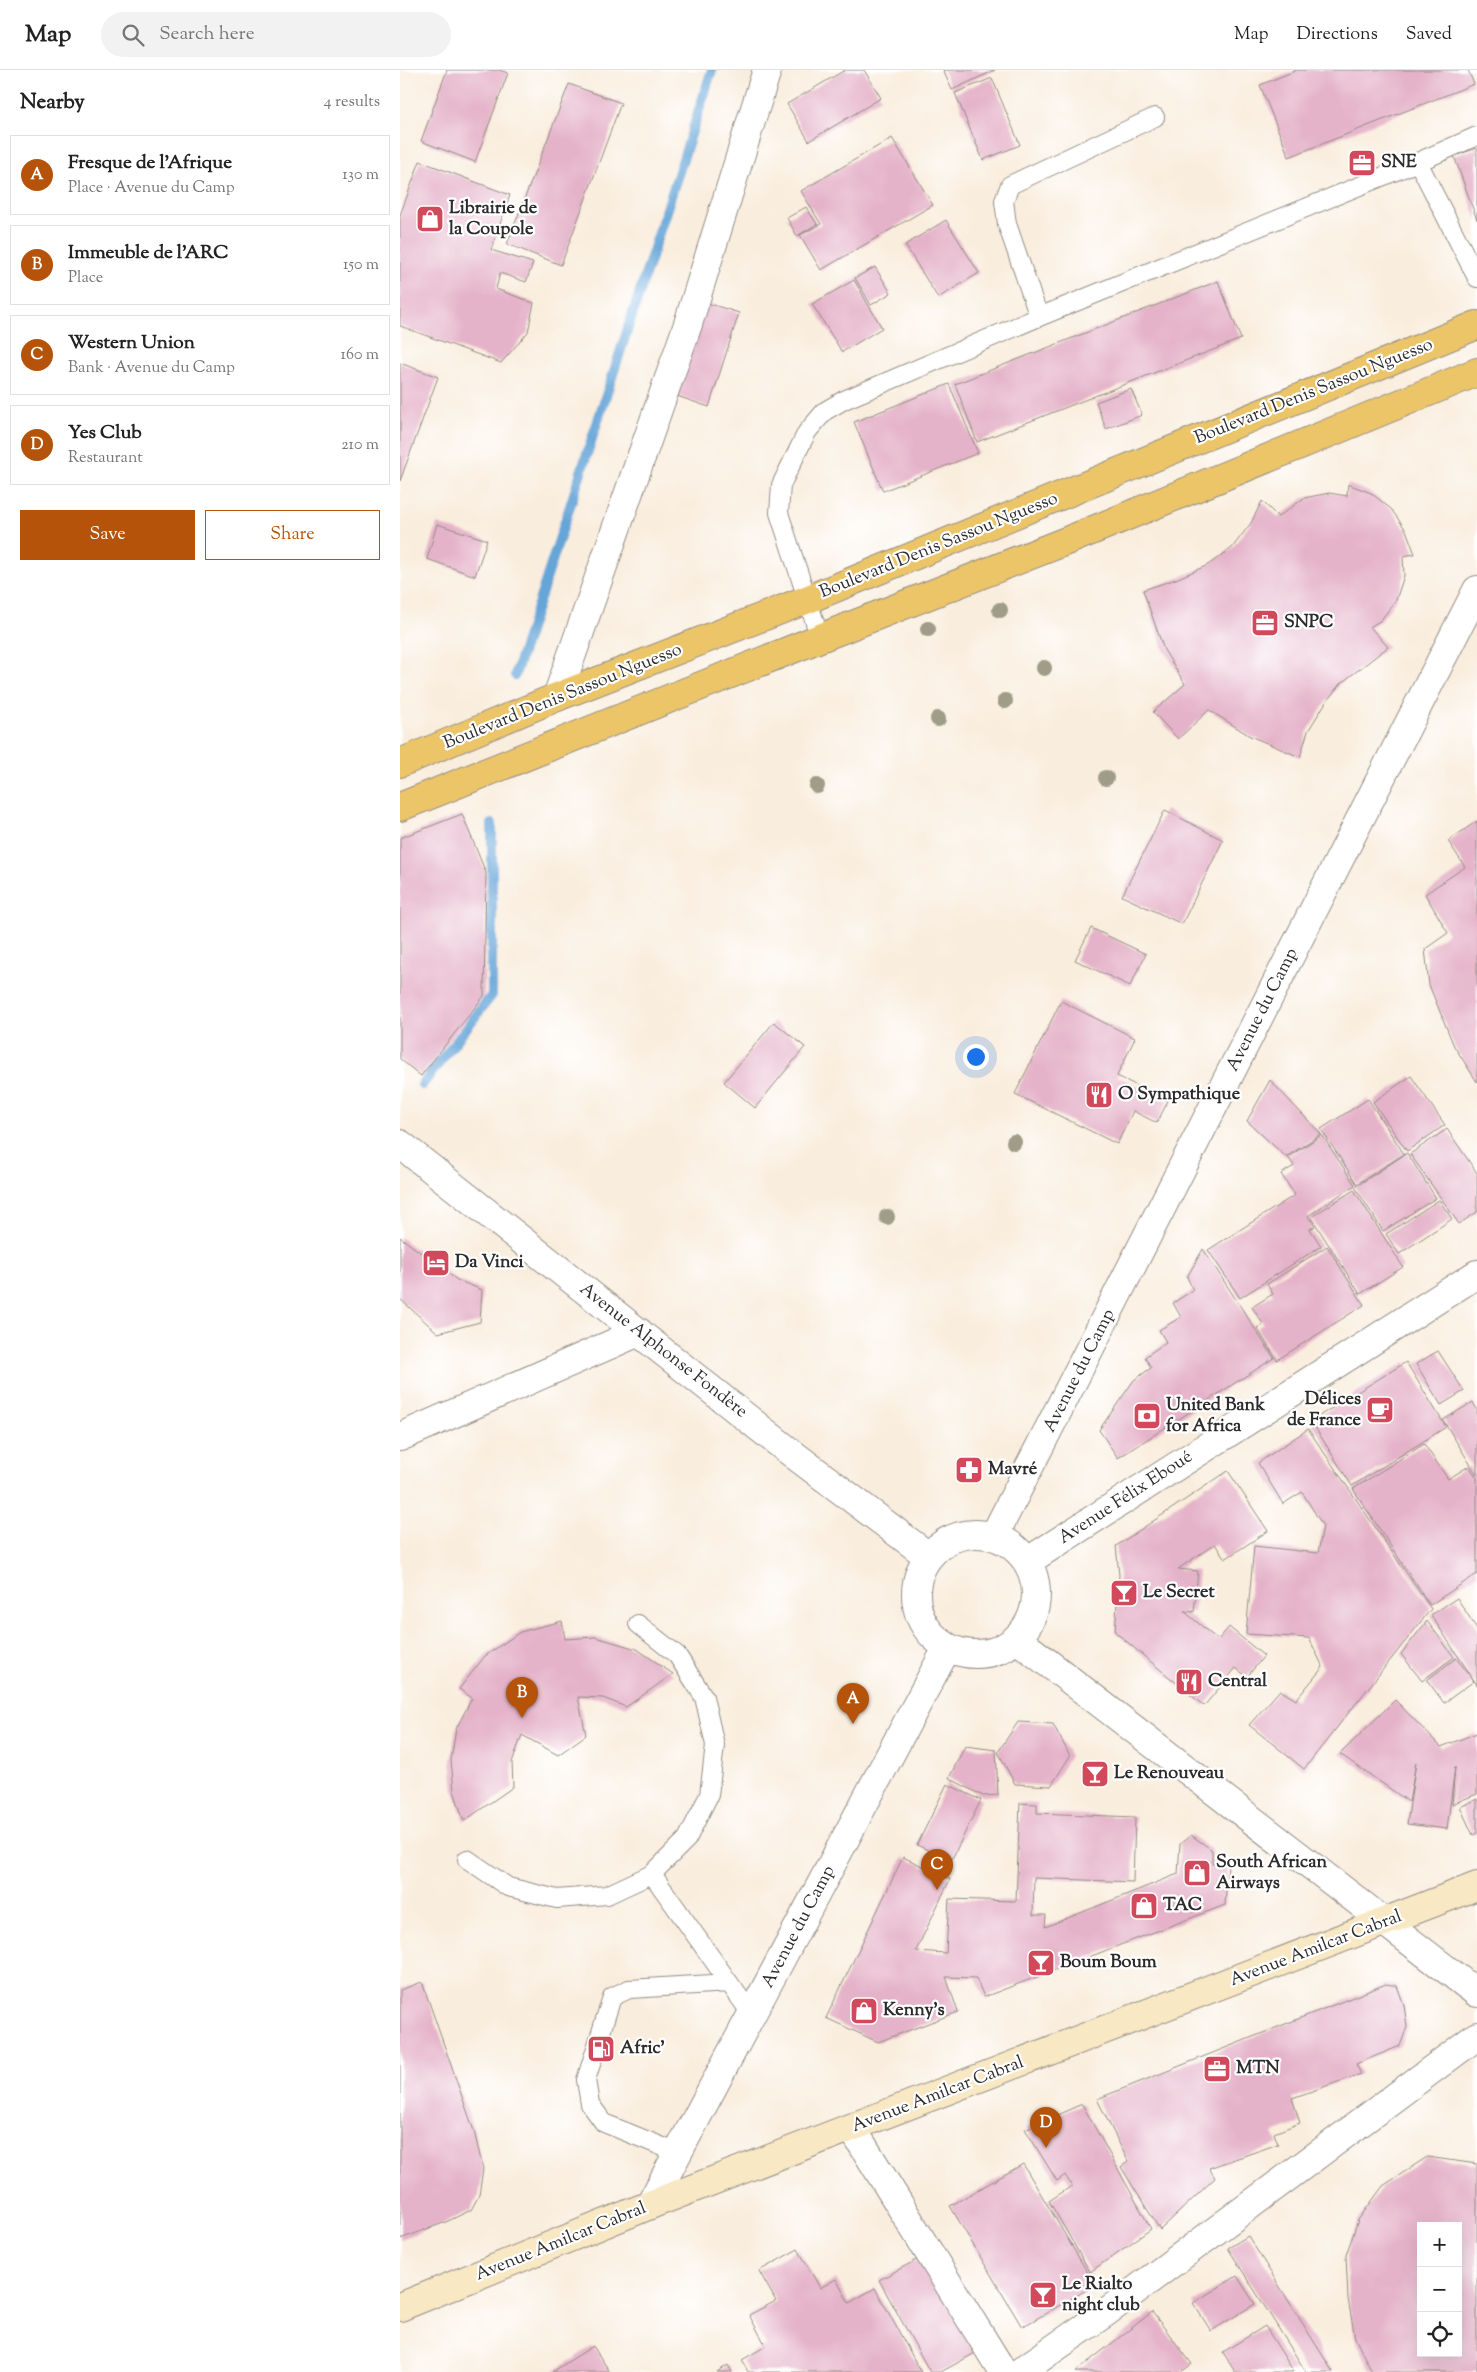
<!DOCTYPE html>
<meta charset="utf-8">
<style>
body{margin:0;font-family:"Sorts Mill Goudy",serif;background:#f2f2f2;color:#222}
.controls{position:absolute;right:15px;bottom:15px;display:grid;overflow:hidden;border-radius:0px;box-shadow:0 5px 20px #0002}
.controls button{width:45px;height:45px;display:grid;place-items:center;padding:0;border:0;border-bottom:1px solid #e0e0e0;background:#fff;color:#222;font:25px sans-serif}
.you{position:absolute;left:575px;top:986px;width:18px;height:18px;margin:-12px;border:4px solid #fff;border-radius:50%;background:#1a73e8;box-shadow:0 0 0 8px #1a73e833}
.badge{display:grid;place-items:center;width:32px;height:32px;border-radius:50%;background:#b45309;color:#fff;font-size:16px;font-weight:700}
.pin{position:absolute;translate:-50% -41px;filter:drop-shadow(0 1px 2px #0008)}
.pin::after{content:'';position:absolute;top:26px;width:18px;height:15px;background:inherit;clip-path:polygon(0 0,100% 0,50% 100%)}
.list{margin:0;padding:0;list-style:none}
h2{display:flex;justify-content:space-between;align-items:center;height:65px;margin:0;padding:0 20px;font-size:21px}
h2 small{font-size:16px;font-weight:400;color:#767676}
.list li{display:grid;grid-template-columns:32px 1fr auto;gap:15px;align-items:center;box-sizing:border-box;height:80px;margin:0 10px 10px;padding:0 10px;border:1px solid #e0e0e0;border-radius:0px}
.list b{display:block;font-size:19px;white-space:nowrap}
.list p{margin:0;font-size:16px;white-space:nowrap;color:#767676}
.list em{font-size:16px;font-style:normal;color:#767676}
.actions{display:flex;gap:10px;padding:15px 20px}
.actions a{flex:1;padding:11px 0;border:1px solid #b45309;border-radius:0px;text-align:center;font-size:18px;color:#b45309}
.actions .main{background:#b45309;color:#fff}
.icon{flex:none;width:28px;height:28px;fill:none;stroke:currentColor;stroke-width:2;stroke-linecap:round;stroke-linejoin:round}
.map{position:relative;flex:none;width:1077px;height:2302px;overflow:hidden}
header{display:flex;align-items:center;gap:30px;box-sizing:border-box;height:70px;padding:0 25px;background:#fff;border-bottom:1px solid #e0e0e0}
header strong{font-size:24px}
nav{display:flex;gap:28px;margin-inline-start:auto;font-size:18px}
.search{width:350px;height:45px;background:#f2f2f2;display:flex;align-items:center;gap:12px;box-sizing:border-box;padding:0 18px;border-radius:28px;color:#767676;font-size:19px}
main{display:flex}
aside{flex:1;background:#fff}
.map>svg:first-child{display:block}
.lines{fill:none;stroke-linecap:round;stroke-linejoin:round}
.stream{stroke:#65a5d8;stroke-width:10}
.building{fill:#e5b3c9;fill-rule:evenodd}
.lane-casing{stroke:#928c84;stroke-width:20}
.street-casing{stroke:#928c84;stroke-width:30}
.secondary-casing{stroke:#928c84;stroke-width:30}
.primary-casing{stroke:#928c84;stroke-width:30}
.lane{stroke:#fff;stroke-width:18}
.street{stroke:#fff;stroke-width:28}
.secondary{stroke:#f8e8c3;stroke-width:28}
.primary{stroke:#edc569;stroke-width:28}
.tree{fill:#9f9d87}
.labels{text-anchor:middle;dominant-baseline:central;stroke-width:4.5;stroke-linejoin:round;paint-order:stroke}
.poi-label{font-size:18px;font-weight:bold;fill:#2b2b2b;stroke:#fff;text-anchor:start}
.street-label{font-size:18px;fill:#2b2b2b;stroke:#fff}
</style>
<header>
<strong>Map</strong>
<div class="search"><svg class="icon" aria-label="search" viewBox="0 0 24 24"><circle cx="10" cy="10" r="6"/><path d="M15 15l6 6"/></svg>Search here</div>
<nav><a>Map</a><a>Directions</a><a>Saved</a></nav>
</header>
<main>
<aside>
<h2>Nearby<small>4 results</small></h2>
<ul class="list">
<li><span class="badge">A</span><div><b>Fresque de l'Afrique</b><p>Place · Avenue du Camp</p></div><em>130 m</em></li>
<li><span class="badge">B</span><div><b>Immeuble de l'ARC</b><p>Place</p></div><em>150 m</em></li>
<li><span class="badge">C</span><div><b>Western Union</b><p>Bank · Avenue du Camp</p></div><em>160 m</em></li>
<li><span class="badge">D</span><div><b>Yes Club</b><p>Restaurant</p></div><em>210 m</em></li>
</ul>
<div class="actions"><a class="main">Save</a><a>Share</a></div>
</aside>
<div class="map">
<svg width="1077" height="2302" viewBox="0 0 1077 2302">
<rect width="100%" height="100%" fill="#fff"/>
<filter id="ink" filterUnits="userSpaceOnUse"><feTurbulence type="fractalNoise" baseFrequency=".02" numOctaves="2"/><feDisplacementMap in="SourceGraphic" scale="10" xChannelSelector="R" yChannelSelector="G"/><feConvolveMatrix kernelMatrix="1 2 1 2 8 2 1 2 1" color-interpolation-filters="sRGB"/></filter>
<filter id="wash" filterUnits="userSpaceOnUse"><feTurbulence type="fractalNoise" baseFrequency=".0096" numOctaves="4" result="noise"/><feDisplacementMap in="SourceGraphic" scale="20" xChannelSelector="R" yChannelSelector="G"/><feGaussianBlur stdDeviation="1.12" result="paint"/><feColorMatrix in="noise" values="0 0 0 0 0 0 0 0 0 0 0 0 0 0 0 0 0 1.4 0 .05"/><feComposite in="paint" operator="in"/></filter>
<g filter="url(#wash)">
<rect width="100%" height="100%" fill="#f9eddd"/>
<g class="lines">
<!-- stream -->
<path class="stream" d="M115,605L312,0
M22,1015L92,925V754"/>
</g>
<g id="blocks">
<!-- building -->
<path class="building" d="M47,0H99L108,3L75,92L21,71Z
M445,0H464L481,28L409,71L387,34Z
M543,0H595L552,20Z
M897,0H1068L1074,14L889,87L860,15Z
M592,8L620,75L583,90L555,23Z
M169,14L221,33L161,195L107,174Z
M492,68L533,135L421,200L400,165L421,154L401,121Z
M1077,78V150L1054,86Z
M20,91L110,125L91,180L133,193L126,212L100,203L96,219L134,233L128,262L101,293L0,256V145Z
M406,137L417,154L397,166L387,148Z
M546,150L579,203L538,228L505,175Z
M475,197L491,223L471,235L455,208Z
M454,210L482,258L442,282L412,234Z
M818,211L841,269L577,372L555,314Z
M307,233L339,243L309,337L277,326Z
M0,293L38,307L0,411Z
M549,314L578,383L483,421L454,352Z
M731,319L742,345L706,359L696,332Z
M948,414L971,423L991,439L1006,460L1015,484L1003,486L1004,506L996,530L981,550L970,557L988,577L940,614L926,632L908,661L900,687L850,666L809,640L778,669L753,642L785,614L764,580L743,520L776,509L808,495L832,478L851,453L862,431L878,447L904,428L929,423L947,426Z
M37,454L87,470L75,506L27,489Z
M765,740L823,770L782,854L722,826Z
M62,744L86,803L84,926L21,1006L0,989V768Z
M1077,751V1012L1054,976L1029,915L1025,879L1048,863L1025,824L1065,797L1048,771Z
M691,858L746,884L730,916L675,890Z
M661,931L735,968L717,1006L768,1031L757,1053L733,1041L717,1074L615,1024Z
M374,952L405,977L355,1038L324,1012Z
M1011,1006L1045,1055L1007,1081L973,1032Z
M870,1010L921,1064L886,1087L847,1051Z
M968,1029L1004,1084L957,1114L921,1059Z
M1047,1059L1077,1103V1142L1059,1154L1010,1084Z
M922,1065L955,1115L908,1146L915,1156L910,1159L921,1176L840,1228L808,1180L895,1125L881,1104L894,1096L888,1087Z
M1007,1083L1036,1128L983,1161L955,1117Z
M954,1120L1003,1197L960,1224L911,1147Z
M1039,1130L1052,1149L999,1184L986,1164Z
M0,1167L57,1210L82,1220L80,1252L38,1263L0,1229Z
M927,1176L964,1235L877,1290L857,1258L863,1254L852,1237L873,1224L867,1214Z
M803,1179L874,1288L718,1388L699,1360L734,1310L751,1298L745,1287L766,1272L759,1260L781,1247L773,1233L793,1220L787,1207Z
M1038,1281L1064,1321L1041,1335L1016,1294Z
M1006,1292L1046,1357L952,1416L911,1351Z
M1073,1332L1077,1340V1405L1043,1350Z
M908,1359L1031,1539L904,1699L849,1655L880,1620L896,1630L923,1597L909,1568L846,1564L854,1476L918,1483L923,1456L902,1422L883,1434L858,1393Z
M1024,1374L1048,1409L1069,1396L1077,1408V1504L1030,1535L953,1419Z
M828,1401L868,1461L825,1489L815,1474L778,1499L798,1501L794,1542L784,1541L818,1570L829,1557L864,1586L847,1607L836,1598L804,1636L715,1562L719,1505L716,1476Z
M1057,1528L1077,1559V1615L1031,1545Z
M162,1551L165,1569L195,1567L237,1579L273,1604L226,1637L203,1628L178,1627L186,1665L158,1685L122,1665L112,1692L113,1717L64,1751L54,1721L51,1690L56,1659L72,1628L59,1619L85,1586L120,1562Z
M1027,1551L1054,1587L1022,1611L1001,1584Z
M1056,1588L1074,1611L1044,1633L1027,1610Z
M995,1630L1041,1677L1077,1663V1724L1052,1734L1055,1697L1047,1759L1007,1754L1016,1692L1009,1732L940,1684Z
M618,1652L653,1654L670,1686L651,1716L615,1714L598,1682Z
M565,1676L596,1680L598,1725L583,1726L549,1708Z
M547,1714L581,1730L551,1791L517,1775Z
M1077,1729V1763L1073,1765L1060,1737Z
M620,1733L637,1734V1743L735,1747L733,1812L634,1808L633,1845H646L645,1857L778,1804L780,1774L791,1765L812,1780V1794L828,1795L825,1835L584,1927L576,1908L546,1907L558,1942L478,1972L426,1948L503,1787L550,1809L516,1881L546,1883L549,1829L616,1831Z
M22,1912L74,2061L83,2099L79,2125L71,2140L46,2152L0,2169V1920Z
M986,1914L997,1916L1004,1935L1007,1957L1000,1976L956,1994L961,2004L892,2028L900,2053L874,2063L878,2074L809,2098L815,2108L760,2160L721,2097L728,2091L697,2029Z
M682,2034L751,2159L690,2202L649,2131L672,2116L665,2105L657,2111L625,2059Z
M1027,2087L1077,2094V2302H972L955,2268L948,2229L946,2185L958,2150L983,2116ZM1021,2156H1058V2283H1021Z
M623,2094L695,2215L622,2257L550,2136Z
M848,2166L933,2302H906L828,2178Z
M398,2179L420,2218L436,2209L449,2233L475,2218L521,2302H348L342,2290L366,2276L349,2245L376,2231L359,2201Z
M522,2187L575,2283L541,2302H530L479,2210Z
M837,2206L855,2234L811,2261L793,2233Z
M752,2242L792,2294L781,2302H675Z
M865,2256L894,2302H835L823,2282Z
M193,2276L210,2302H152Z
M328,2295L332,2302H317Z"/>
</g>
</g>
<g filter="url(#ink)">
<use href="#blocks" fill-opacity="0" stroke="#928c84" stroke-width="1"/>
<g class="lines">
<defs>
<path id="lane" d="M1018,92L1077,66
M639,247L607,154L604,131L610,115L755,47
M420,568L379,443L381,415L407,362L425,341L444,330L639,247L1018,92L1077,208
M67,1789L108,1817L157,1829L207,1825L252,1804L287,1769L309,1725L315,1675L304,1627L277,1585L238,1554
M252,1804L352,1945
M278,2083L204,2053L190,2034L186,2010L212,1927L229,1919L329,1913"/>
<path id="street" d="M157,627L288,254L367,0
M0,1074L385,1378L528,1486
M0,1367L239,1262
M516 1524a60 60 0 1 1 120 0a60 60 0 1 1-120 0Z
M594,1466L1077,520
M628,1491L1077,1204
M618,1570L1077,1923
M452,2058L603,2302
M250,2135L547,1578
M620,2302L705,2243L1077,1966"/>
<path id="secondary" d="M0,2237L250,2135L1077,1816"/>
<path id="primary" d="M0,693L157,627L406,530L1077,255
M0,737L420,568L674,468L1077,302"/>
</defs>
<!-- lane casing -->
<use href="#lane" class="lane-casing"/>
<!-- street casing -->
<use href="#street" class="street-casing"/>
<!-- secondary casing -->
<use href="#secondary" class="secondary-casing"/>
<!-- primary casing -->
<use href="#primary" class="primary-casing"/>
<!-- lane -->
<use href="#lane" class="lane"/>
<!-- street -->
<use href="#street" class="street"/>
<!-- secondary -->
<use href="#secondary" class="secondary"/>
<!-- primary -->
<use href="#primary" class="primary"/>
</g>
<!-- trees -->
<g class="tree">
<circle cx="600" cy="540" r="8"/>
<circle cx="528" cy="559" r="8"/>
<circle cx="644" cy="598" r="8"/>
<circle cx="605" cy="631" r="8"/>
<circle cx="538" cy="649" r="8"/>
<circle cx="706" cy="708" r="8"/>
<circle cx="417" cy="716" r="8"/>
<circle cx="614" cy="1072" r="8"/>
<circle cx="487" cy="1147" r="8"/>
</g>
</g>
<!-- icons -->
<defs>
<symbol id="office-square" viewBox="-11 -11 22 22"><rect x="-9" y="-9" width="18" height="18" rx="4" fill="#d1495b" stroke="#fff"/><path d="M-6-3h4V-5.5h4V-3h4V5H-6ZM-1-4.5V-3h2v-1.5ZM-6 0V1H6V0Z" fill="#fff"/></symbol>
<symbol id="shop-square" viewBox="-11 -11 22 22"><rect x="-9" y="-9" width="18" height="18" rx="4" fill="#d1495b" stroke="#fff"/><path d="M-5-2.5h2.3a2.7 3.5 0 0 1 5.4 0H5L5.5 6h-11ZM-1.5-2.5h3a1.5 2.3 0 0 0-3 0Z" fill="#fff"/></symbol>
<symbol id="restaurant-square" viewBox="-11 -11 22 22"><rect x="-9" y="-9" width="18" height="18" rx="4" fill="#d1495b" stroke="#fff"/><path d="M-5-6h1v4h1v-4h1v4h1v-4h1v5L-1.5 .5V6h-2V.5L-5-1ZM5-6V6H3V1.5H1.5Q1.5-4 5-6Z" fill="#fff"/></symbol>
<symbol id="hotel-square" viewBox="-11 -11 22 22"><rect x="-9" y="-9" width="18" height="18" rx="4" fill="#d1495b" stroke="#fff"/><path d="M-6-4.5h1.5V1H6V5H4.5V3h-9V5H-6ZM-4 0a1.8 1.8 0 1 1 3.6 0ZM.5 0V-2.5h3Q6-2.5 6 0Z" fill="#fff"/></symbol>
<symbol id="cafe-square" viewBox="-11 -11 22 22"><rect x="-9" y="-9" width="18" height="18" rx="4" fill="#d1495b" stroke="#fff"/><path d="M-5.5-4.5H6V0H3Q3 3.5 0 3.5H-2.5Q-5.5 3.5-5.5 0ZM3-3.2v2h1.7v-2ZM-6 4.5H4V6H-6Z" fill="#fff"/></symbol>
<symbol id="bank-square" viewBox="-11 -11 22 22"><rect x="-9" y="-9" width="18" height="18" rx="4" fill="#d1495b" stroke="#fff"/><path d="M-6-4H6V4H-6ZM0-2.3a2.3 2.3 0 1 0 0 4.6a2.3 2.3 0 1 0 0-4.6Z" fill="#fff"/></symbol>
<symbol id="pharmacy-square" viewBox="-11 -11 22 22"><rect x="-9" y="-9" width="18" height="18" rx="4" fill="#d1495b" stroke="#fff"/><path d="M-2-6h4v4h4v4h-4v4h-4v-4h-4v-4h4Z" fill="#fff"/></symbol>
<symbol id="bar-square" viewBox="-11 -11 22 22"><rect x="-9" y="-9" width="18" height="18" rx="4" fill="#d1495b" stroke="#fff"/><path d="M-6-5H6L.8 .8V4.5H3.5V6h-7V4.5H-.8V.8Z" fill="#fff"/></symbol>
<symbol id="fuel-square" viewBox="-11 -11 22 22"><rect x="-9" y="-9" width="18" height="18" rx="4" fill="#d1495b" stroke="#fff"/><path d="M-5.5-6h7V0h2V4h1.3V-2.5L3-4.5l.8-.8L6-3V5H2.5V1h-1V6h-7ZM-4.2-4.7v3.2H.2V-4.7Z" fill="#fff"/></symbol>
</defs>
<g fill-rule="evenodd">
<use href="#office-square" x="946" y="77" width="32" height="32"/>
<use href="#shop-square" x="14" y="133" width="32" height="32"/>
<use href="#office-square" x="849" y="537" width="32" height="32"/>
<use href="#restaurant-square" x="683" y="1009" width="32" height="32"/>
<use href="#hotel-square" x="20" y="1177" width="32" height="32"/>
<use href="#cafe-square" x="964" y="1324" width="32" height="32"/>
<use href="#bank-square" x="731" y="1330" width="32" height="32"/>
<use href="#pharmacy-square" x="553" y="1384" width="32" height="32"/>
<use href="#bar-square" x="708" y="1507" width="32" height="32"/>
<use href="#restaurant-square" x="773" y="1596" width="32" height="32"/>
<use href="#bar-square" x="679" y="1688" width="32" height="32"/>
<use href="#shop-square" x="781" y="1787" width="32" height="32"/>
<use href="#shop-square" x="728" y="1820" width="32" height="32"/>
<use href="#bar-square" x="625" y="1877" width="32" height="32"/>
<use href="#shop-square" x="448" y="1925" width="32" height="32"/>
<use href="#fuel-square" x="185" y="1963" width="32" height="32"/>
<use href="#office-square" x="801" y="1983" width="32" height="32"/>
<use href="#bar-square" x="627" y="2209" width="32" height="32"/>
</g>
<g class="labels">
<!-- poi labels -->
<g class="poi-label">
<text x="981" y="93">SNE</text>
<text x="49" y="139">Librairie de<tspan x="49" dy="21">la Coupole</tspan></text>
<text x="884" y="553">SNPC</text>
<text x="718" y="1025">O Sympathique</text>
<text x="55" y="1193">Da Vinci</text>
<text x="961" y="1330" text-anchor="end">Délices<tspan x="961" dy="21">de France</tspan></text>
<text x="766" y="1336">United Bank<tspan x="766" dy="21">for Africa</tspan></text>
<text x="588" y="1400">Mavré</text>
<text x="743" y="1523">Le Secret</text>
<text x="808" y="1612">Central</text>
<text x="714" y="1704">Le Renouveau</text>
<text x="816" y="1793">South African<tspan x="816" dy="21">Airways</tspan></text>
<text x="763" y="1836">TAC</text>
<text x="660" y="1893">Boum Boum</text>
<text x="483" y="1941">Kenny's</text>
<text x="220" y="1979">Afric'</text>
<text x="836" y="1999">MTN</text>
<text x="662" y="2215">Le Rialto<tspan x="662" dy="21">night club</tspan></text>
</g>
<!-- street labels -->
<g class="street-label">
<text transform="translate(914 322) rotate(-22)">Boulevard Denis Sassou Nguesso</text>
<text transform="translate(539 476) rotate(-22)">Boulevard Denis Sassou Nguesso</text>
<text transform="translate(163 627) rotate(-22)">Boulevard Denis Sassou Nguesso</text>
<text transform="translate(863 940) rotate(-63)">Avenue du Camp</text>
<text transform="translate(263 1281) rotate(38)">Avenue Alphonse Fondère</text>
<text transform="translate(680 1301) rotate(-63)">Avenue du Camp</text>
<text transform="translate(726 1428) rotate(-33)">Avenue Félix Eboué</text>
<text transform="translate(399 1857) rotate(-62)">Avenue du Camp</text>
<text transform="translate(916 1879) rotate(-21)">Avenue Amilcar Cabral</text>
<text transform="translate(538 2025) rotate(-21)">Avenue Amilcar Cabral</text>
<text transform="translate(161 2172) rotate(-22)">Avenue Amilcar Cabral</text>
</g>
</g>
</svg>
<div class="controls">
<button>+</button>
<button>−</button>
<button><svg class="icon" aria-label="locate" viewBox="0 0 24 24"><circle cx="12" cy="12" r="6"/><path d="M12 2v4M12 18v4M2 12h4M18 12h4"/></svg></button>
</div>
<div class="you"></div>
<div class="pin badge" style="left:453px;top:1654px">A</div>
<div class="pin badge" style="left:122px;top:1648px">B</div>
<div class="pin badge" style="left:537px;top:1820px">C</div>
<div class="pin badge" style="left:646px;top:2078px">D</div>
</div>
</main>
